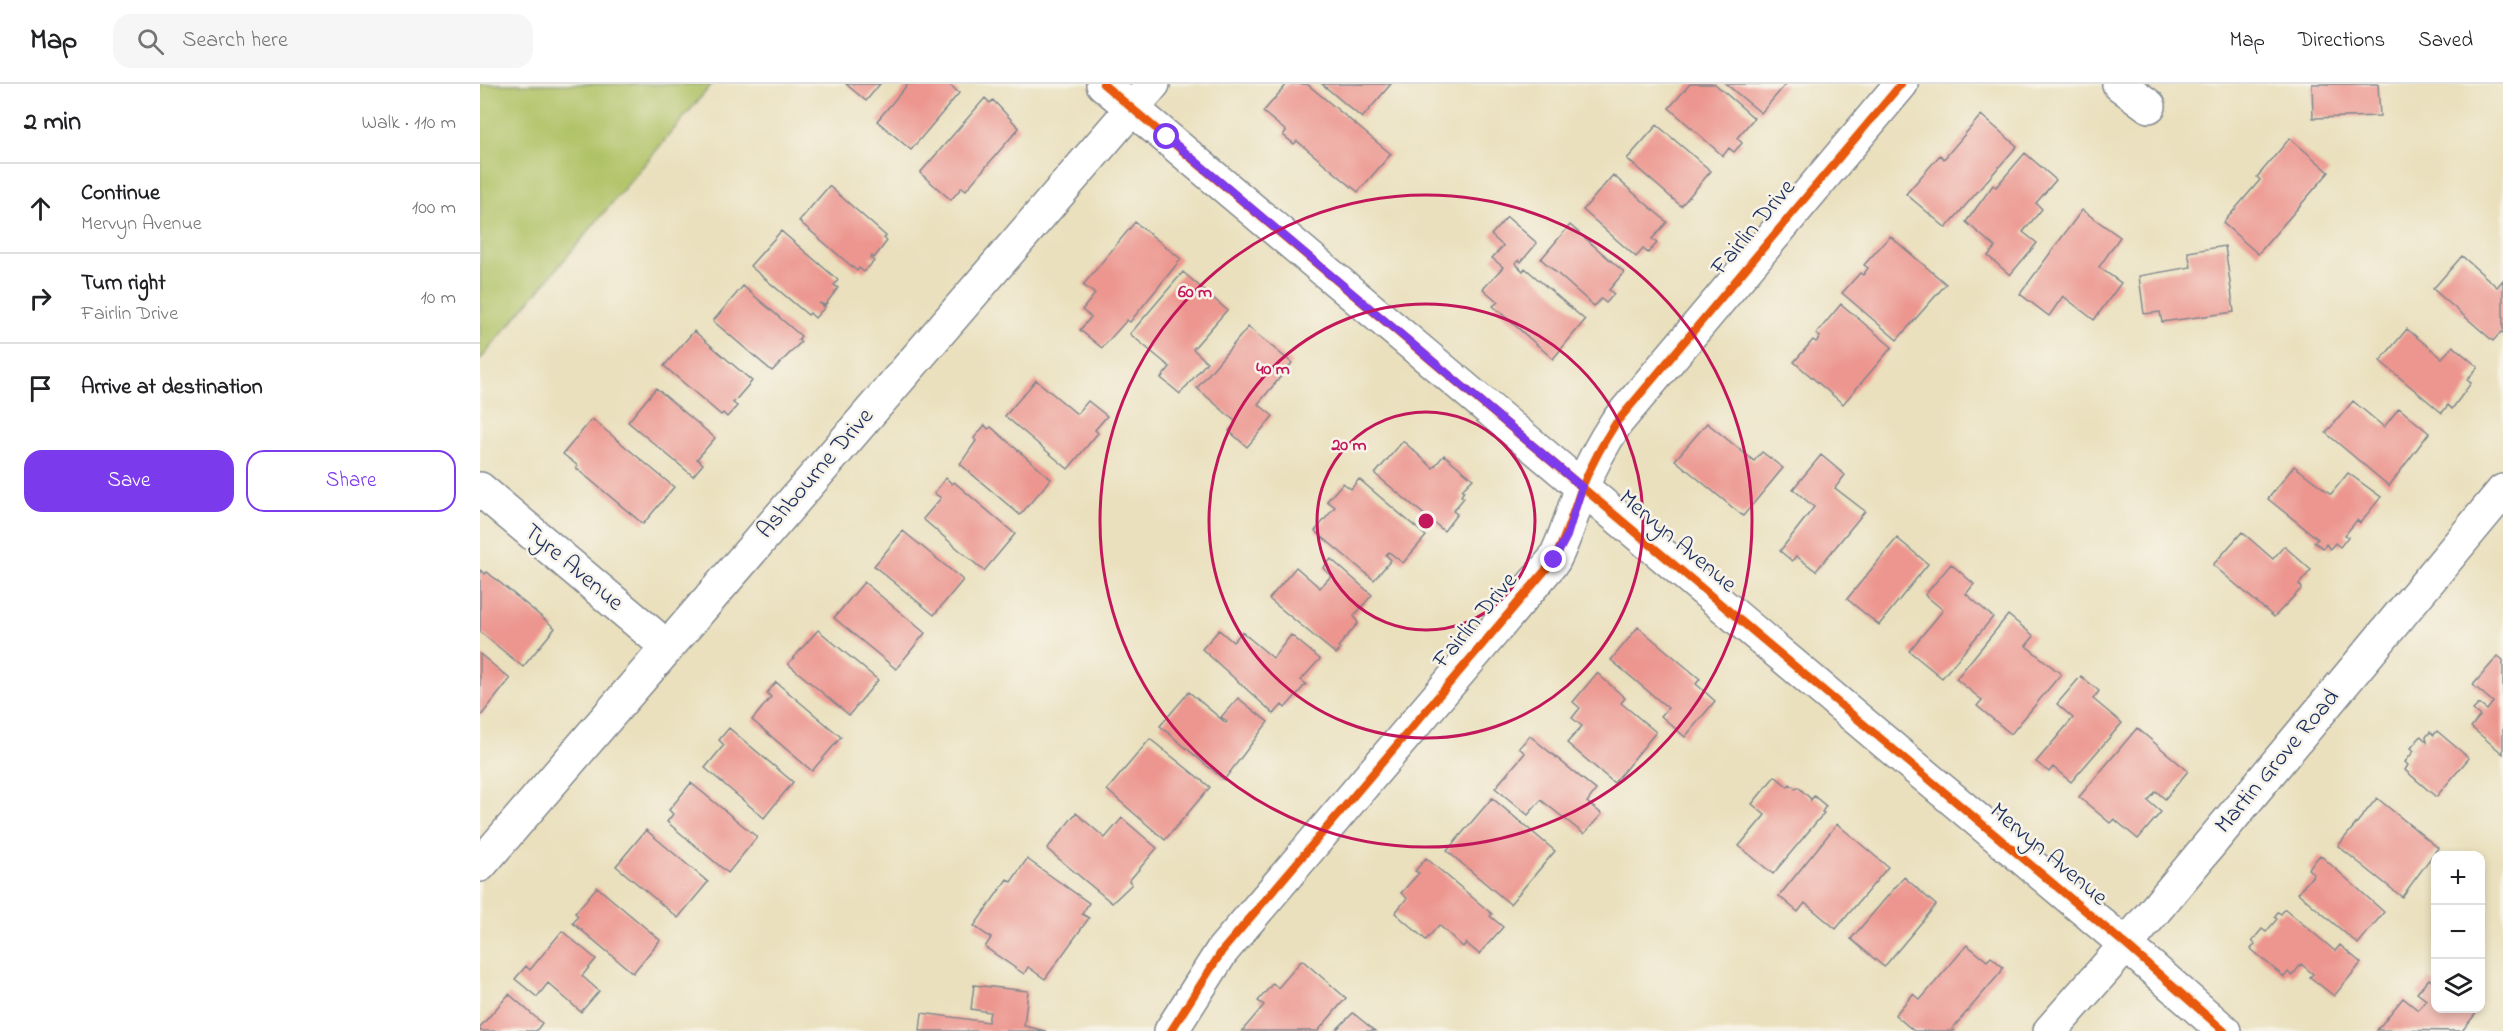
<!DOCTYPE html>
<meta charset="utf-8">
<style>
body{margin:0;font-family:"Indie Flower",sans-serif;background:#f6f6f6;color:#202124}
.controls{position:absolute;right:18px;bottom:18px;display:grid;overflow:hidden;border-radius:12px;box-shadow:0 3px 9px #0003}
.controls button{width:54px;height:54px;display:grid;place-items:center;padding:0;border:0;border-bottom:2px solid #e0e0e0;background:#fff;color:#202124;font:30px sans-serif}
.stop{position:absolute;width:18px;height:18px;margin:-14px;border:4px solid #7c3aed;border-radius:50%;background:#fff}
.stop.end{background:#7c3aed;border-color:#fff;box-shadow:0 2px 6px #0008}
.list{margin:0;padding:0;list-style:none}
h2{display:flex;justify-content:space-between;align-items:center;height:78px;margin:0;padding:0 24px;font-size:26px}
h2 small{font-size:20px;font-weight:400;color:#757577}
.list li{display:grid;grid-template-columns:39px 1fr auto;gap:18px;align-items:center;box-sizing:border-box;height:90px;padding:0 24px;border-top:2px solid #e0e0e0}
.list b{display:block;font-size:22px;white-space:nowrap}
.list p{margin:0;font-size:20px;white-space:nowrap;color:#757577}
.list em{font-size:20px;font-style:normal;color:#757577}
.actions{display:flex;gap:12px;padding:18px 24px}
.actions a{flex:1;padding:14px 0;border:2px solid #7c3aed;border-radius:18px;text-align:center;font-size:21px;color:#7c3aed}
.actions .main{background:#7c3aed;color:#fff}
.icon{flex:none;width:33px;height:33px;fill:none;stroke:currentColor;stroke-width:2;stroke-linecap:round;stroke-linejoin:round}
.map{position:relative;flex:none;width:2023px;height:947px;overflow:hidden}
header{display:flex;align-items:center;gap:36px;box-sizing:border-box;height:84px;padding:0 30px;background:#fff;border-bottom:2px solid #e0e0e0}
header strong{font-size:28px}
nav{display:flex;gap:33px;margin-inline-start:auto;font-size:21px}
.search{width:420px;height:54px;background:#f6f6f6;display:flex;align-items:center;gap:15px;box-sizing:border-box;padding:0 21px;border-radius:18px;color:#757577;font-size:22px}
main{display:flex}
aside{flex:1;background:#fff}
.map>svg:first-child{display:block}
.green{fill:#b0c266;stroke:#667862;stroke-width:1.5}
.building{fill:#ec968f}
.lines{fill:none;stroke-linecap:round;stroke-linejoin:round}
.minor-casing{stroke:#82888e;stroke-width:36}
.minor{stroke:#fff;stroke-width:33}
.cycleway-casing{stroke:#f7f3e8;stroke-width:11}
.cycleway{stroke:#e8590c;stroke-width:8}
.route{stroke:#7c3aed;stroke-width:8}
.ring{fill:none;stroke:#c2185b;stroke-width:3}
.labels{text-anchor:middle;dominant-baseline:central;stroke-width:5;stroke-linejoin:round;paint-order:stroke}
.street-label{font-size:24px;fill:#1b2f5e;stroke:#f7f3e8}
.centre{fill:#c2185b;stroke:#f7f3e8;stroke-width:3}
.ring-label{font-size:18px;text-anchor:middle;font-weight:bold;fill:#c2185b;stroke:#f7f3e8;stroke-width:5;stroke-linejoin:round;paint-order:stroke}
</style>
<header>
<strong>Map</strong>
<div class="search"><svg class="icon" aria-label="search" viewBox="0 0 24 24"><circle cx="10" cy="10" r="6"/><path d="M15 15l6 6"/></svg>Search here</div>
<nav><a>Map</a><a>Directions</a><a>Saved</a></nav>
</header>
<main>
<aside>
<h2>2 min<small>Walk · 110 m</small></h2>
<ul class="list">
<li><svg class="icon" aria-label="ahead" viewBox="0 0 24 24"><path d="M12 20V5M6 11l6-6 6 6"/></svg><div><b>Continue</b><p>Mervyn Avenue</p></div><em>100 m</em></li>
<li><svg class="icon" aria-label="right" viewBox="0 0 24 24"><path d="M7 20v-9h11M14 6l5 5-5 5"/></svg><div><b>Turn right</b><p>Fairlin Drive</p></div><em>10 m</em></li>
<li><svg class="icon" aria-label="arrive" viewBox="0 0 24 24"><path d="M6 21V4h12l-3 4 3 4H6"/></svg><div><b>Arrive at destination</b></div></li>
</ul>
<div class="actions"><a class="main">Save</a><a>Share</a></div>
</aside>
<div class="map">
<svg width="2023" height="947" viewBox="0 0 2023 947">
<rect width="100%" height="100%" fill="#f7f3e8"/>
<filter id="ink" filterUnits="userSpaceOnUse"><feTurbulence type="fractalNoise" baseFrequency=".0167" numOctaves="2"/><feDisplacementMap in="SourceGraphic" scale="12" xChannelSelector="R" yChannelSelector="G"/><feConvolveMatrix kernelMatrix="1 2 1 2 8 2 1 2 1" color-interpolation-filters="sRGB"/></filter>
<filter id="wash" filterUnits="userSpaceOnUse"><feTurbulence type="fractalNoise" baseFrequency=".008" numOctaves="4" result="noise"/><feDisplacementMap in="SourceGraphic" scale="24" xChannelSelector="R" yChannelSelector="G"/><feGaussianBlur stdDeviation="1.35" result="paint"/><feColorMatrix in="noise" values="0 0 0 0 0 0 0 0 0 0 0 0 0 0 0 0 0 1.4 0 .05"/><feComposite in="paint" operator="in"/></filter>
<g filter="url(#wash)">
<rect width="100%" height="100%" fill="#eae0bd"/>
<!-- green -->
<path class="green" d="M0,0H232L0,276Z"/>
<g id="blocks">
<!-- building -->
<path class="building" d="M366,0H400L386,17Z
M428,0H469L479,9L431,66L397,37Z
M807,0H827L911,70L878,108L817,57L814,60L803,51L806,47L783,28Z
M842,0H911L882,34Z
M1210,0H1235L1274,34L1257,54L1262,59L1254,68L1249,64L1243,72L1189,24Z
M1246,0H1306L1281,29Z
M1832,0H1898L1900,32L1833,34Z
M505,14L510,19L513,16L539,44L486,106L482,103L471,116L440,89Z
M1501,31L1537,62L1466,144L1426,110L1460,71L1464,75Z
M1177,41L1231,87L1201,122L1147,75Z
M1810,54L1849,88L1778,170L1743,139L1780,96L1777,93Z
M1545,69L1576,96L1556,119L1562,125L1543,148L1557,159L1530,191L1508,172L1515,163L1486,138L1513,101L1516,103Z
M1133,91L1187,138L1172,155L1177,159L1168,169L1163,165L1156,173L1103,126Z
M349,102L406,152L404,154L407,157L394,174L392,172L390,174L394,177L384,188L379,184L377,187L319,137Z
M1602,126L1640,153L1619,183L1641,199L1614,236L1583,212L1569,232L1540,210Z
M1027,133L1057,159L1041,178L1039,176L1035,179L1043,187L1045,184L1105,236L1073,275L1013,222L1018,218L1003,205L1023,183L1012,174L1023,162L1011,151Z
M655,138L701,175L650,238L647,236L622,264L600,246L611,233L602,226L615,210L603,201Z
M1090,141L1144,188L1129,206L1134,210L1126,219L1121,215L1114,222L1061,175Z
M301,147L358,196L354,201L358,204L345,221L339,219L345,223L335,234L330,229L328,231L270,182Z
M1410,152L1466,200L1417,256L1362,209L1380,189L1383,191L1388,184L1384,181Z
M1745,162L1754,228L1682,238L1680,228L1664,230L1659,192L1711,183L1708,168Z
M1982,172L2017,203L2023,196V250L2021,248L2013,257L1953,205Z
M703,188L747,226L713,265L727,278L700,310L681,294L690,283L650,250Z
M263,202L321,252L318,256L321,258L292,287L233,237Z
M1361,220L1412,263L1363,320L1314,278L1333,256L1336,258L1340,253L1336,250Z
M768,243L812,279L778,320L793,332L767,363L749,347L756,338L717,304Z
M1927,245L1962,274L1973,262L1998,283L1987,296L1991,299L1972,325L1968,321L1962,329L1900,277Z
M214,247L272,297L253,319L257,322L247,333L243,329L241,331L184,282Z
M556,296L597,330L608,317L627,332L615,346L618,349L588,385L525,332Z
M176,304L235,354L217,375L223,380L213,392L148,338Z
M1873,317L1904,343L1919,324L1949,349L1909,402L1846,349Z
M112,335L194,403L163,440L96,384L98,382L83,370Z
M1227,339L1274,377L1282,368L1303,384L1263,432L1195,376Z
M505,341L508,345L511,343L571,395L540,431L480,380L496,357L494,354Z
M923,357L953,384L964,371L993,395L982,406L984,407L981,412L984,414L973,427L977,430L964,447L895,390Z
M1341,371L1365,391L1355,404L1385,427L1336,487L1316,472L1312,477L1300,467L1334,423L1313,405Z
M1814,382L1851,410L1868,389L1901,413L1880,439L1877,436L1865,451L1868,453L1860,463L1855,459L1850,465L1846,460L1843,464L1834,458L1838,455L1788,415Z
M466,394L472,400L474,398L535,450L504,487L443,435L461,414L454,409Z
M879,395L946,452L923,479L909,468L906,471L911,476L894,496L835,447L855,423L847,417L863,399L871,405Z
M423,447L483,496L454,531L394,482Z
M1762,448L1793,475L1804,462L1831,486L1819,500L1822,504L1794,533L1733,481Z
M1417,454L1448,480L1399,541L1367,515Z
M851,475L892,511L874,532L878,539L858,563L861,565L856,570L789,515L816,483L840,504L851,492L843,484Z
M1471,480L1494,500L1486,510L1513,533L1462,594L1429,567L1463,526L1445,511Z
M0,486L5,490L7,488L75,544L43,583L0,548Z
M384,498L445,549L416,585L354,534Z
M1528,531L1554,552L1546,562L1581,590L1531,650L1497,622L1502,616L1476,595Z
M1158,543L1220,595L1216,600L1235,617L1205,653L1181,632L1188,624L1131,576Z
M338,546L398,596L369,631L308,580Z
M739,546L753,558L762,548L793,574L811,551L840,575L821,596L826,600L805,624L802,621L794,630L722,565Z
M0,570L30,595L0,633Z
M2018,572L2023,576V670L1991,643L2000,632L1993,626L1999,620L2007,626L2013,618L1993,601Z
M1117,589L1145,614L1141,619L1176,648L1134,699L1087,659L1102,642L1092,634L1100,624L1093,618Z
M1601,592L1619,607L1613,615L1642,639L1591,698L1573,683L1569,688L1556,678L1593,634L1577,620Z
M296,598L361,653L332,687L272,636L291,613L287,609Z
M709,608L746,639L747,637L741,633L758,614L788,638L744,696L680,642Z
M249,644L313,698L284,734L225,684L244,661L239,656Z
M1657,644L1708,687L1685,715L1676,707L1668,717L1681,728L1658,755L1634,735L1630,739L1599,713Z
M1957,647L1989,674L1956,713L1925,686L1928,681L1925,678L1934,667L1931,664L1941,652L1947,658L1946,653L1950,648L1954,651Z
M1050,652L1116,706L1107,718L1122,730L1104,750L1061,716L1048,731L1015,704L1045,669L1039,664Z
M670,655L730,703L685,756L627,706Z
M1295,692L1308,703L1310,700L1316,705L1318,703L1331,715L1330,717L1334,712L1346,722L1342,728L1344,729L1293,790L1259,762L1285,731L1272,720Z
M211,699L277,753L248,789L187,738L193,730L189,726Z
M1012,714L1075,767L1030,820L967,767Z
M1897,714L1958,764L1922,813L1858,762Z
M596,729L625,754L642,734L677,764L649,797L652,800L632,819L567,765Z
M1357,740L1408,783L1356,845L1325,819L1318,828L1299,812Z
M166,746L228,798L198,834L136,782Z
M1840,771L1904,828L1878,860L1818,809L1834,790L1828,785Z
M946,774L1012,830L1010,832L1023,843L999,870L986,859L983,863L959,841L946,856L915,829L927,814L921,809L939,789L935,787Z
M547,775L609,819L602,830L609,834L565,895L548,883L544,890L505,863L511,854L494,842L527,795L531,798Z
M1424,793L1456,821L1404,883L1371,855Z
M117,803L180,856L153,889L93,839L98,832L95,829Z
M1805,825L1855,867L1860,861L1881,879L1854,912L1830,893L1833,890L1821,880L1812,892L1808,888L1804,893L1771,865L1775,860L1772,857L1782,845L1786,848L1797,835L1794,833L1798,828L1801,830Z
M82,847L116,875L102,892L119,907L101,928L68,899L57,913L35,895L46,882L50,886Z
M1487,861L1507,877L1511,873L1523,883L1521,888L1472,945L1474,947H1434L1415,931L1433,910L1440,916Z
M822,876L866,914L838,947H762L784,921L778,917L793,899L798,904Z
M1949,895L1956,900V924H1993L1997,928L1982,947L1897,946L1923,914L1938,926L1946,916L1937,909Z
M494,901L548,907L544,942L566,947H440L442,929L508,938L510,928L491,925Z
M29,910L62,939L56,947H0V943Z
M873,929L895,947H855Z"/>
</g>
</g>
<g filter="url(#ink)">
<use href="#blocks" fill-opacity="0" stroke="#82888e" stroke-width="1.5"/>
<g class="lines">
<defs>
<path id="minor" d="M623,0L1646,861L1744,947
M1639,0L1669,22
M0,405L186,562
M0,781L673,0
M691,947L742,867L1074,476C1087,451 1093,426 1103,401C1112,379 1123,359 1136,339L1421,0
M1570,947L1646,861L2023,407"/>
</defs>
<!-- minor casing -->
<use href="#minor" class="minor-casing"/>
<!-- minor -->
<use href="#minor" class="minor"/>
<defs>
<path id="cycleway" d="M623,0L1646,861L1744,947
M691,947L742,867L1074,476C1087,451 1093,426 1103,401C1112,379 1123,359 1136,339L1421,0"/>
</defs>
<!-- cycleway casing -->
<use href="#cycleway" class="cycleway-casing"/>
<!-- cycleway -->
<use href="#cycleway" class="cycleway"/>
</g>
</g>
<g class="lines" filter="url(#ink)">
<!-- route -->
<path class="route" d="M687,53L1102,403L1087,452L1074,476"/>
</g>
<!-- distance rings -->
<g class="ring">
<circle cx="946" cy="437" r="109"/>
<circle cx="946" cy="437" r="217"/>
<circle cx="946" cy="437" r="326"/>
</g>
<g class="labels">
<!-- street labels -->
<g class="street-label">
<text transform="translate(1274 144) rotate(-50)">Fairlin Drive</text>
<text transform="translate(336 390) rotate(-49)">Ashbourne Drive</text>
<text transform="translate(1197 458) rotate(40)">Mervyn Avenue</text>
<text transform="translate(93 484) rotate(40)">Tyre Avenue</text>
<text transform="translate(996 537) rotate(-50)">Fairlin Drive</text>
<text transform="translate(1798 678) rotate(-50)">Martin Grove Road</text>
<text transform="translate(1568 771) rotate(40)">Mervyn Avenue</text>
</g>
</g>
<circle cx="946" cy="437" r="9" class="centre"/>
<g class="ring-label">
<text x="715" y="213">60 m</text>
<text x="793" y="290">40 m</text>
<text x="869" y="366">20 m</text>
</g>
</svg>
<div class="controls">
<button>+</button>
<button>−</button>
<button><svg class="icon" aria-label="layers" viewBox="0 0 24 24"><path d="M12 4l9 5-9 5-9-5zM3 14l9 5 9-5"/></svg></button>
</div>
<div class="stop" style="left:687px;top:53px"></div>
<div class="stop end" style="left:1074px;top:476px"></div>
</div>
</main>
